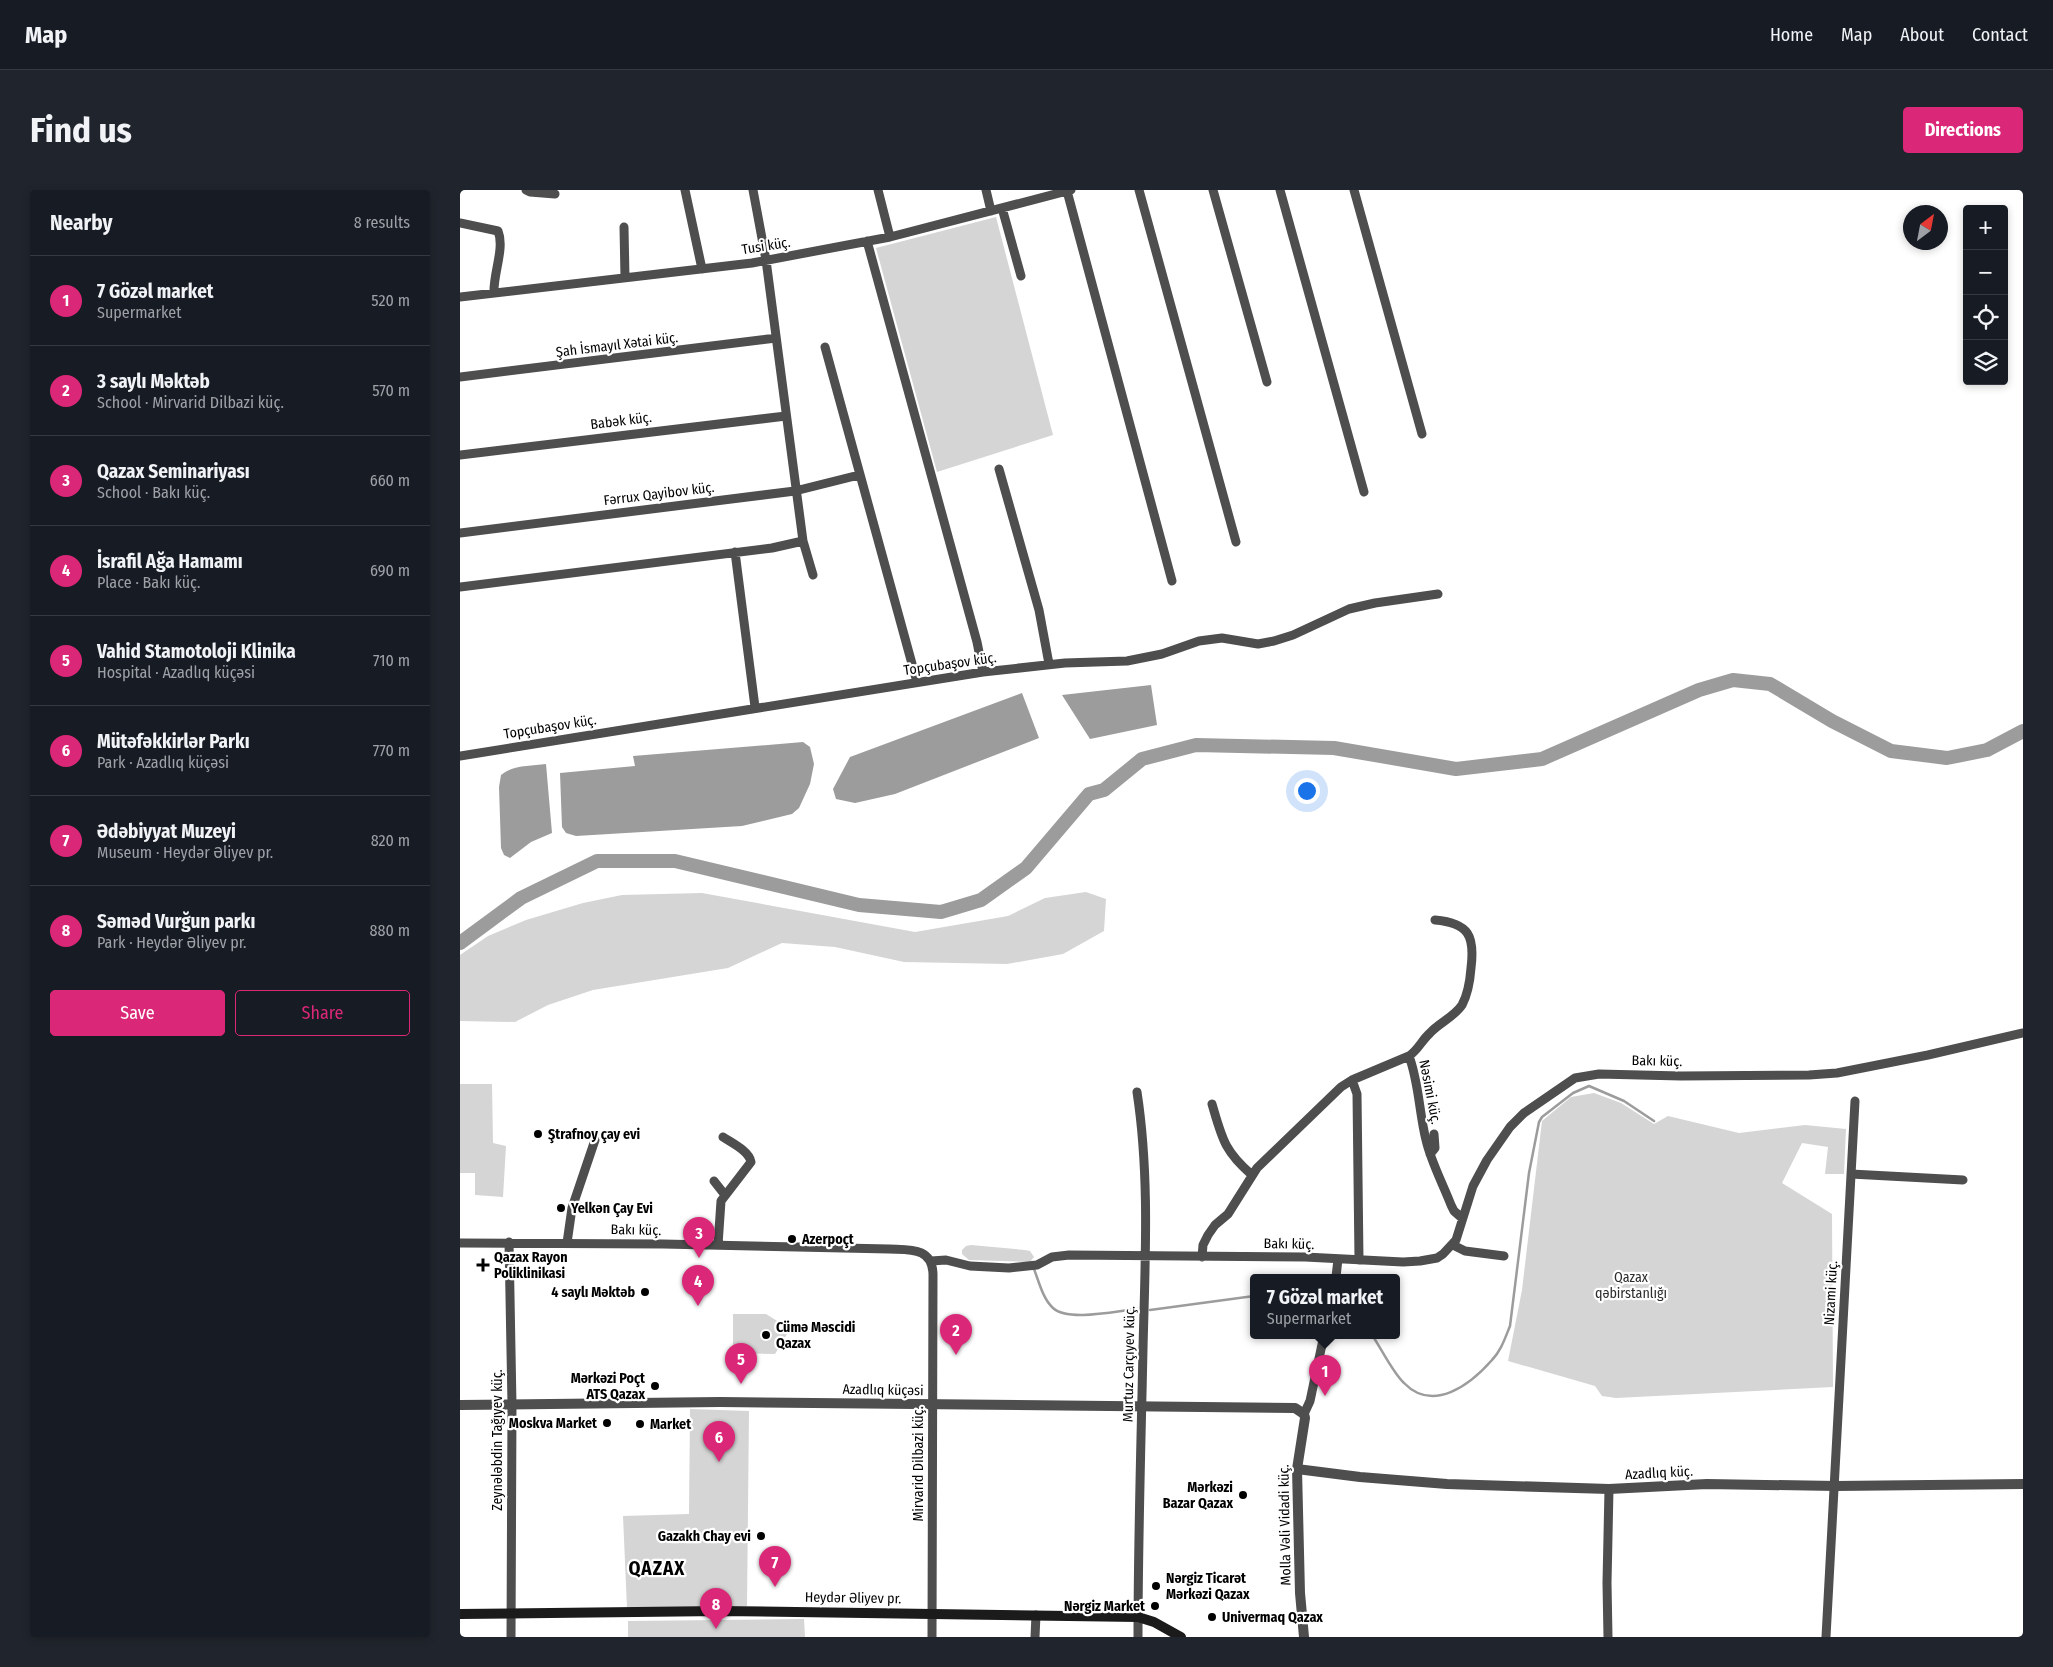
<!DOCTYPE html>
<meta charset="utf-8">
<style>
body{margin:0;font-family:"Fira Sans Condensed",sans-serif;background:#20242c;color:#f1f3f6}
.controls{position:absolute;right:15px;top:15px;display:grid;overflow:hidden;border-radius:5px;box-shadow:0 2px 8px #0003}
.controls button{width:45px;height:45px;display:grid;place-items:center;padding:0;border:0;border-bottom:1px solid #363941;background:#171b24;color:#f1f3f6;font:25px sans-serif}
.compass{position:absolute;left:1443px;top:15px;width:45px;height:45px;border-radius:50%;background:#171b24;box-shadow:0 2px 8px #0003;rotate:32deg}
.you{position:absolute;left:846px;top:600px;width:18px;height:18px;margin:-12px;border:4px solid #fff;border-radius:50%;background:#1a73e8;box-shadow:0 0 0 8px #1a73e833}
.badge{display:grid;place-items:center;width:32px;height:32px;border-radius:50%;background:#db2777;color:#fff;font-size:16px;font-weight:700}
.pin{position:absolute;translate:-50% -41px;filter:drop-shadow(0 1px 2px #0008)}
.pin::after{content:'';position:absolute;top:26px;width:18px;height:15px;background:inherit;clip-path:polygon(0 0,100% 0,50% 100%)}
.popup{position:absolute;left:790px;top:1084px;width:150px;height:65px;box-sizing:border-box;display:grid;place-content:center;border-radius:5px;background:#171b24;filter:drop-shadow(0 1px 4px #0005);font-size:16px;white-space:nowrap;color:#9ea1a6}
.popup b{font-size:19px;color:#f1f3f6}
.popup::after{content:'';position:absolute;left:50%;top:100%;margin-left:-10px;border:10px solid transparent;border-top-color:#171b24}
.list{margin:0;padding:0;list-style:none}
h2{display:flex;justify-content:space-between;align-items:center;height:65px;margin:0;padding:0 20px;font-size:21px}
h2 small{font-size:16px;font-weight:400;color:#9ea1a6}
.list li{display:grid;grid-template-columns:32px 1fr auto;gap:15px;align-items:center;box-sizing:border-box;height:90px;padding:0 20px;border-top:1px solid #363941}
.list b{display:block;font-size:19px;white-space:nowrap}
.list p{margin:0;font-size:16px;white-space:nowrap;color:#9ea1a6}
.list em{font-size:16px;font-style:normal;color:#9ea1a6}
.actions{display:flex;gap:10px;padding:15px 20px}
.actions a{flex:1;padding:11px 0;border:1px solid #db2777;border-radius:5px;text-align:center;font-size:18px;color:#db2777}
.actions .main{background:#db2777;color:#fff}
.icon{flex:none;width:28px;height:28px;fill:none;stroke:currentColor;stroke-width:2;stroke-linecap:round;stroke-linejoin:round}
.map{position:relative;flex:none;width:1563px;height:1447px;overflow:hidden;border-radius:5px}
header{display:flex;align-items:center;gap:30px;box-sizing:border-box;height:70px;padding:0 25px;background:#171b24;border-bottom:1px solid #363941}
header strong{font-size:24px}
nav{display:flex;gap:28px;margin-inline-start:auto;font-size:18px}
.intro{display:flex;align-items:center;justify-content:space-between;box-sizing:border-box;height:120px;padding:0 30px}
h1{margin:0;font-size:35px}
.button{padding:12px 22px;border-radius:5px;background:#db2777;color:#fff;font-size:18px;font-weight:700}
main{display:flex;gap:30px;padding:0 30px}
aside{flex:1;background:#171b24;border-radius:5px;box-shadow:0 2px 8px #0003}
.map>svg:first-child{display:block}
.green{fill:#d5d5d5}
.water{fill:#9c9c9c}
.lines{fill:none;stroke-linecap:round;stroke-linejoin:round}
.stream{stroke:#9c9c9c;stroke-width:2.5}
.river{stroke:#9c9c9c;stroke-width:14}
.minor{stroke:#4e4e4e;stroke-width:9}
.tertiary{stroke:#4e4e4e;stroke-width:10}
.secondary{stroke:#1b1b1b;stroke-width:10}
.poi-dot{fill:#000;stroke:#fff;stroke-width:2}
.labels{text-anchor:middle;dominant-baseline:central;stroke-width:4.5;stroke-linejoin:round;paint-order:stroke}
.street-label{font-size:14px;fill:#000;stroke:#fff}
.poi-label{font-size:14px;font-weight:bold;fill:#000;stroke:#fff;text-anchor:start}
.park-label{font-size:14px;fill:#2c2c2c;stroke:#fff}
.district-label{font-size:19px;font-weight:bold;letter-spacing:1px;fill:#000;stroke:#fff}
</style>
<header>
<strong>Map</strong>
<nav><a>Home</a><a>Map</a><a>About</a><a>Contact</a></nav>
</header>
<div class="intro"><h1>Find us</h1><a class="button">Directions</a></div>
<main>
<aside>
<h2>Nearby<small>8 results</small></h2>
<ul class="list">
<li><span class="badge">1</span><div><b>7 Gözəl market</b><p>Supermarket</p></div><em>520 m</em></li>
<li><span class="badge">2</span><div><b>3 saylı Məktəb</b><p>School · Mirvarid Dilbazi küç.</p></div><em>570 m</em></li>
<li><span class="badge">3</span><div><b>Qazax Seminariyası</b><p>School · Bakı küç.</p></div><em>660 m</em></li>
<li><span class="badge">4</span><div><b>İsrafil Ağa Hamamı</b><p>Place · Bakı küç.</p></div><em>690 m</em></li>
<li><span class="badge">5</span><div><b>Vahid Stamotoloji Klinika</b><p>Hospital · Azadlıq küçəsi</p></div><em>710 m</em></li>
<li><span class="badge">6</span><div><b>Mütəfəkkirlər Parkı</b><p>Park · Azadlıq küçəsi</p></div><em>770 m</em></li>
<li><span class="badge">7</span><div><b>Ədəbiyyat Muzeyi</b><p>Museum · Heydər Əliyev pr.</p></div><em>820 m</em></li>
<li><span class="badge">8</span><div><b>Səməd Vurğun parkı</b><p>Park · Heydər Əliyev pr.</p></div><em>880 m</em></li>
</ul>
<div class="actions"><a class="main">Save</a><a>Share</a></div>
</aside>
<div class="map">
<svg width="1563" height="1447" viewBox="0 0 1563 1447">
<rect width="100%" height="100%" fill="#fff"/>
<!-- green -->
<path class="green" d="M536,27L593,245L477,282L416,58Z
M626,702L646,709L644,741L603,764L547,774L444,772L375,757L322,753L268,778L133,800L88,815L55,832L0,831V765L28,746L66,730L123,713L162,705L242,703L455,742L548,726L585,708Z
M0,894H32L33,953L46,956L43,1007L15,1005V983H0Z
M1134,903L1161,913L1194,934L1208,926L1279,943L1345,935L1386,939L1384,984H1365L1368,957L1342,953L1322,993L1372,1024L1373,1197L1156,1208L1142,1206L1135,1196L1048,1171L1062,1100L1082,931L1111,907Z
M511,1055L565,1060L570,1061L574,1067L570,1072L509,1070L502,1064V1060L506,1056Z
M273,1124H306L330,1139L315,1164L273,1163Z
M230,1219L289,1221L287,1416L167,1418L163,1326L229,1324Z
M344,1429L345,1447H168V1431Z"/>
<!-- water -->
<path class="water" d="M691,495L697,535L630,549L602,505Z
M562,503L579,548L435,604L395,613L376,609L373,599L390,567Z
M343,552L350,557L354,574L350,594L339,618L332,624L282,636L116,646L106,643L102,637L100,583L175,576L173,566Z
M86,574L92,643L71,652L50,668L44,665L41,658L39,597L41,585C53,575 70,576 86,574Z"/>
<g class="lines">
<!-- stream -->
<path class="stream" d="M574,1079C579,1092 583,1109 593,1118C608,1132 656,1121 677,1119
M690,1120L794,1106
M912,1145C921,1158 933,1183 944,1193C973,1223 1010,1195 1032,1170C1041,1161 1045,1148 1050,1136L1069,983L1079,932L1082,927L1113,903L1129,896L1164,911L1194,931"/>
<!-- river -->
<path class="river" d="M0,753L61,708L137,671H215L399,715L481,722L521,710L566,678L629,604L644,600L682,569L736,555L874,558L996,579L1082,569L1239,500L1273,490L1310,494L1372,531L1431,561L1487,568L1527,560L1563,541"/>
<!-- minor -->
<path class="minor" d="M66,0L70,2L95,4
M225,0L242,79
M293,0L306,70L343,351L353,385
M418,0L430,47
M526,0L531,21
M679,0L776,352
M753,0L807,192
M820,0L904,302
M894,0L962,244
M607,1L712,391
M542,18L561,86
M0,33L38,41C45,58 33,84 34,103
M164,37L165,88
M407,51L517,452L523,482
M0,107L292,73L430,47L611,0
M365,157L457,492
M0,187L316,148
M0,265L326,226
M539,279L579,420L589,474
M0,343L335,301L399,285
M275,362L295,517
M0,397L312,358L343,351
M0,566L523,482L605,473L667,471L702,464L739,451L762,448L798,454L814,451L833,445L889,419L915,413L978,404
M949,866C958,860 962,850 970,843C979,833 994,827 1002,815C1008,804 1010,791 1011,778C1015,746 1009,733 975,730
M677,902C690,987 685,1073 683,1159C681,1255 678,1351 678,1447
M752,914C762,948 764,961 792,985
M970,964L975,958L974,944
M1391,984L1503,990
M254,991L265,1005
M49,1052L52,1215L51,1447
M0,1053L203,1054L429,1059C450,1060 472,1057 473,1084L472,1447
M107,1053L112,1018L135,950
M258,1055L261,1011L291,972C289,961 272,953 263,947
M993,1055L1005,1061L1044,1066
M742,1067L743,1055L748,1045L755,1035L768,1024L797,978L881,897L892,890
M899,1070L897,904L892,890L949,866C959,893 959,922 966,950C971,972 983,994 991,1015L994,1021L1002,1028
M471,1071L486,1070L510,1076L549,1078L577,1075L592,1067L609,1065L845,1067L943,1072L960,1071L977,1068L983,1064L996,1050L1013,996L1027,970L1050,937L1064,923L1115,888L1139,884L1221,886L1349,885L1377,883L1468,865L1563,843
M876,1087L878,1069
M844,1224L850,1211L864,1145
M575,1447L576,1425
M1148,1447L1147,1393L1149,1299
M1366,1447L1395,911"/>
<!-- tertiary -->
<path class="tertiary" d="M0,1215L260,1212L835,1218L844,1224L845,1228L837,1279L840,1403L844,1447
M837,1279L900,1287L987,1294L1149,1299L1247,1294L1376,1296L1563,1294"/>
<!-- secondary -->
<path class="secondary" d="M0,1424L261,1421L678,1427L694,1432L721,1447"/>
</g>
<!-- markers -->
<g class="poi-dot">
<circle cx="78" cy="944" r="5"/>
<circle cx="101" cy="1018" r="5"/>
<circle cx="332" cy="1049" r="5"/>
<path d="M20.5 1067.5h5v5h5v5h-5v5h-5v-5h-5v-5h5z"/>
<circle cx="185" cy="1102" r="5"/>
<circle cx="306" cy="1145" r="5"/>
<circle cx="195" cy="1196" r="5"/>
<circle cx="147" cy="1233" r="5"/>
<circle cx="180" cy="1234" r="5"/>
<circle cx="783" cy="1305" r="5"/>
<circle cx="301" cy="1346" r="5"/>
<circle cx="696" cy="1396" r="5"/>
<circle cx="695" cy="1416" r="5"/>
<circle cx="752" cy="1427" r="5"/>
</g>
<g class="labels">
<!-- street labels -->
<g class="street-label">
<text transform="translate(306 56) rotate(-9)">Tusi küç.</text>
<text transform="translate(157 155) rotate(-7)">Şah İsmayıl Xətai küç.</text>
<text transform="translate(161 231) rotate(-7)">Babək küç.</text>
<text transform="translate(199 304) rotate(-7)">Fərrux Qayibov küç.</text>
<text transform="translate(490 474) rotate(-8)">Topçubaşov küç.</text>
<text transform="translate(90 537) rotate(-9)">Topçubaşov küç.</text>
<text transform="translate(1197 871) rotate(1)">Bakı küç.</text>
<text transform="translate(970 902) rotate(79)">Nəsimi küç.</text>
<text transform="translate(176 1040) rotate(1)">Bakı küç.</text>
<text transform="translate(829 1054) rotate(1)">Bakı küç.</text>
<text transform="translate(1371 1103) rotate(-87)">Nizami küç.</text>
<text transform="translate(669 1174) rotate(-89)">Murtuz Carçıyev küç.</text>
<text transform="translate(423 1200) rotate(1)">Azadlıq küçəsi</text>
<text transform="translate(37 1250) rotate(-90)">Zeynələbdin Tağıyev küç.</text>
<text transform="translate(458 1274) rotate(-90)">Mirvarid Dilbazi küç.</text>
<text transform="translate(1199 1283) rotate(-3)">Azadlıq küç.</text>
<text transform="translate(825 1335) rotate(-91)">Molla Vəli Vidadi küç.</text>
<text transform="translate(393 1408) rotate(1)">Heydər Əliyev pr.</text>
</g>
<!-- poi labels -->
<g class="poi-label">
<text x="88" y="944">Ştrafnoy çay evi</text>
<text x="111" y="1018">Yelkən Çay Evi</text>
<text x="342" y="1049">Azerpoçt</text>
<text x="34" y="1067">Qazax Rayon<tspan x="34" dy="16">Poliklinikasi</tspan></text>
<text x="175" y="1102" text-anchor="end">4 saylı Məktəb</text>
<text x="316" y="1137">Cümə Məscidi<tspan x="316" dy="16">Qazax</tspan></text>
<text x="185" y="1188" text-anchor="end">Mərkəzi Poçt<tspan x="185" dy="16">ATS Qazax</tspan></text>
<text x="137" y="1233" text-anchor="end">Moskva Market</text>
<text x="190" y="1234">Market</text>
<text x="773" y="1297" text-anchor="end">Mərkəzi<tspan x="773" dy="16">Bazar Qazax</tspan></text>
<text x="291" y="1346" text-anchor="end">Gazakh Chay evi</text>
<text x="706" y="1388">Nərgiz Ticarət<tspan x="706" dy="16">Mərkəzi Qazax</tspan></text>
<text x="685" y="1416" text-anchor="end">Nərgiz Market</text>
<text x="762" y="1427">Univermaq Qazax</text>
</g>
<!-- park labels -->
<g class="park-label">
<text x="1171" y="1087">Qazax<tspan x="1171" dy="16">qəbirstanlığı</tspan></text>
</g>
<!-- district labels -->
<g class="district-label">
<text x="197" y="1378">QAZAX</text>
</g>
</g>
</svg>
<div class="controls">
<button>+</button>
<button>−</button>
<button><svg class="icon" aria-label="locate" viewBox="0 0 24 24"><circle cx="12" cy="12" r="6"/><path d="M12 2v4M12 18v4M2 12h4M18 12h4"/></svg></button>
<button><svg class="icon" aria-label="layers" viewBox="0 0 24 24"><path d="M12 4l9 5-9 5-9-5zM3 14l9 5 9-5"/></svg></button>
</div>
<svg class="compass" viewBox="-18 -18 36 36"><path d="M0-13l5 13h-10z" fill="#e53935"/><path d="M0 13l5-13h-10z" fill="#9ea1a6"/></svg>
<div class="you"></div>
<div class="pin badge" style="left:865px;top:1206px">1</div>
<div class="popup"><b>7 Gözəl market</b>Supermarket</div>
<div class="pin badge" style="left:496px;top:1165px">2</div>
<div class="pin badge" style="left:239px;top:1068px">3</div>
<div class="pin badge" style="left:238px;top:1116px">4</div>
<div class="pin badge" style="left:281px;top:1194px">5</div>
<div class="pin badge" style="left:259px;top:1272px">6</div>
<div class="pin badge" style="left:315px;top:1397px">7</div>
<div class="pin badge" style="left:256px;top:1439px">8</div>
</div>
</main>
